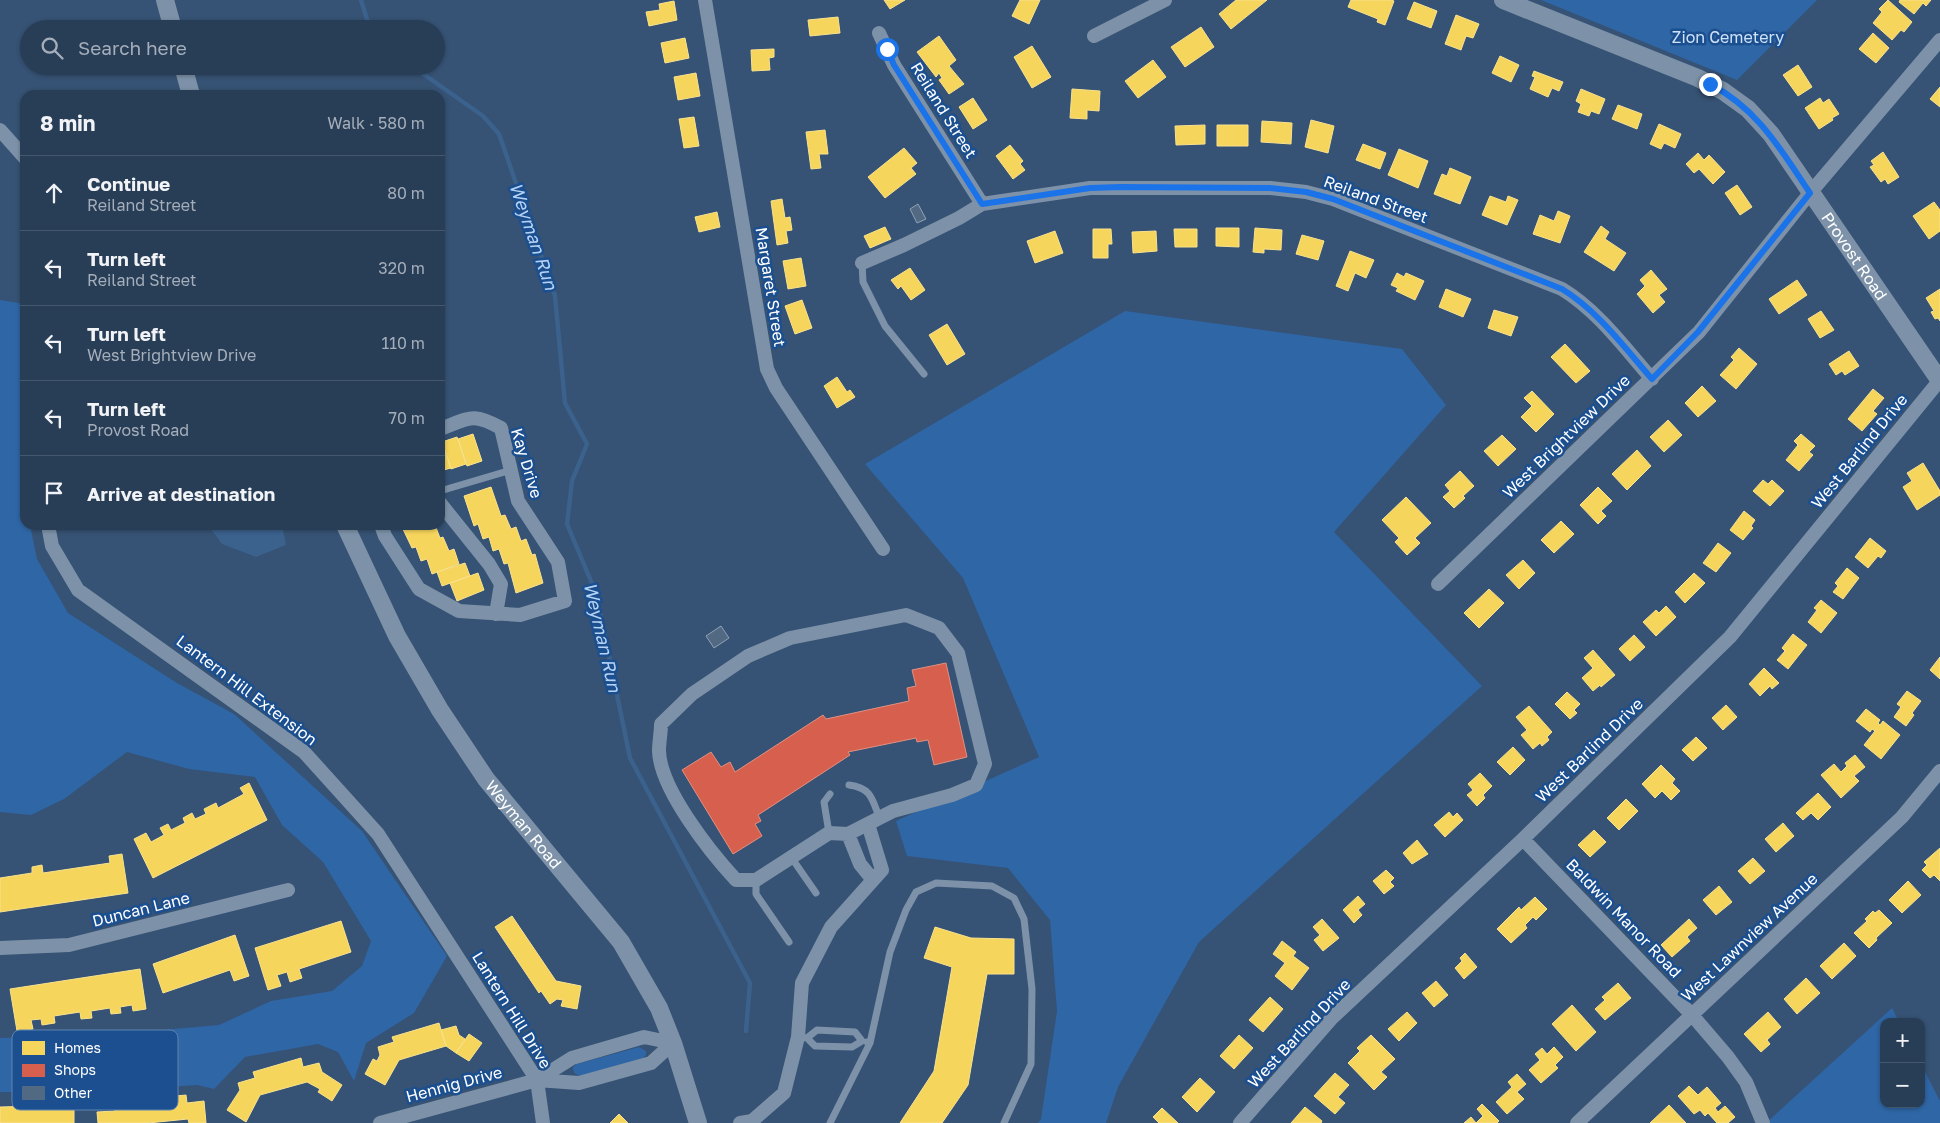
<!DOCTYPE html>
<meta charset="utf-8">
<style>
body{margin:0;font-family:"Golos Text",sans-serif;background:#344961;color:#f1f3f6}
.controls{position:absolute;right:15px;bottom:15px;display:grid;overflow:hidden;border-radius:10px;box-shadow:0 1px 4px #0004}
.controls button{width:45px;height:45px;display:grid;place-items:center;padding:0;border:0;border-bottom:1px solid #44576d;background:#283e57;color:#f1f3f6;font:25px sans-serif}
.stop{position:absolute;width:15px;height:15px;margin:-11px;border:4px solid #1a73e8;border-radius:50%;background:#fff}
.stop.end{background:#1a73e8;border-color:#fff;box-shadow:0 1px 5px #0008}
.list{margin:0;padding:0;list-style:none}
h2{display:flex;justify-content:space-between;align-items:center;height:65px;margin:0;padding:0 20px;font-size:21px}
h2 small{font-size:16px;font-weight:400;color:#a5aeba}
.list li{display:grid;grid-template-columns:32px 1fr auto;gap:15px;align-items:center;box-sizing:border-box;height:75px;padding:0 20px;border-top:1px solid #44576d}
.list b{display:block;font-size:19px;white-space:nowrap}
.list p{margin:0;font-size:16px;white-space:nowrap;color:#a5aeba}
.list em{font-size:16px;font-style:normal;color:#a5aeba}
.icon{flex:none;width:28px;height:28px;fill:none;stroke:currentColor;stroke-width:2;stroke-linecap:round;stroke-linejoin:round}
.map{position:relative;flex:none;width:1940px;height:1123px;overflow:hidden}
.search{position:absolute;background:#283e57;box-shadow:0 1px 4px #0004;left:20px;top:20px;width:425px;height:55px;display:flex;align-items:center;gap:12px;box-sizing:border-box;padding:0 18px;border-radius:28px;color:#a5aeba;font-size:19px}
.panel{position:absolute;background:#283e57;box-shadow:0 1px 4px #0004;left:20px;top:90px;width:425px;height:440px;border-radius:15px}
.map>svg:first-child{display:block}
.green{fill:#2f66a5}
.water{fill:#3b618d}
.homes{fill:#f6d55c;stroke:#f9e28d}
.shops{fill:#d6604d;stroke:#e29082}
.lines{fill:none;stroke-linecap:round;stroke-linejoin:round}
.stream{stroke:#3b618d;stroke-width:4.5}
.building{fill:#526984;stroke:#92a2b6}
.service{stroke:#7d92a8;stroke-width:7}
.minor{stroke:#7d92a8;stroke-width:14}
.tertiary{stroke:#7d92a8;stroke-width:18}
.route{stroke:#1a73e8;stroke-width:6}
.labels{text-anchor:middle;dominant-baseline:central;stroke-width:5;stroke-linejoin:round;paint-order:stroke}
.park-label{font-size:16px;fill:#cfe3fa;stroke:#1b4f8f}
.street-label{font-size:16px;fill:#fff;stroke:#1b4f8f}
.water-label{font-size:18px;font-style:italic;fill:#b5d3f5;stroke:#1b4f8f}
.key{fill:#1b4f8f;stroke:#5f84b1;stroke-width:1}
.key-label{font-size:14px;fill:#fff}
</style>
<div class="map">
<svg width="1940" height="1123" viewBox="0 0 1940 1123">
<rect width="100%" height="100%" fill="#365274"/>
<!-- green -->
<path class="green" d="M1541,0H1817L1737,80Z
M0,300L25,304V480C21,492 25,511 25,525H30L37,559L68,613L177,683L234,714L362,831L447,956L414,1013L366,1043L354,1081L338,1052L318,1044L245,1057L214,1089L197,1085L81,1093L0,1092V1038L104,1035L219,1025L271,1001L332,991L362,966L371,941L323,862L282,825L255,777L189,769L127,752L64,799L31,815L0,812Z
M1125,311L1402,349L1446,405L1334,532L1482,686L1199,942L1118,1087L1106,1123H1038L1041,1119L1057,1011L1050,920L1008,868L907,856L896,821L1039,757L963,578L865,464Z
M1892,1008L1899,1022H1884V1104H1921V1064L1940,1101V1123H1766Z
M639,1047L646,1051V1055L643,1058L580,1076C575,1074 573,1073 573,1067L577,1064Z"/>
<!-- water -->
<path class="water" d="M208,525H282L286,545L256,557L222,544Z"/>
<!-- homes -->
<path class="homes" d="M884,0H905L890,9Z
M1020,0H1040L1029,24L1012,16Z
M1236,0H1267L1231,29L1219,14Z
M1351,0H1391L1394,1L1385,25L1377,22L1378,19L1348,7Z
M1888,0L1912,22L1904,32L1901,30L1892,40L1873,23L1882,12L1879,9Z
M1900,0H1931L1926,6L1923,3L1914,14L1899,2Z
M674,1L677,20L649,26L646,12L660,10L659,4Z
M1414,2L1437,11L1431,28L1407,19Z
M1456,15L1479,24L1473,38L1466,36L1461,50L1445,44Z
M838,17L840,33L810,36L808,20Z
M1201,27L1214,47L1185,67L1171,47Z
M1873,33L1889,48L1876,63L1859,49Z
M939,36L956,60L949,66L964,84L949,94L939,80L942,78L939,73L936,77L917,52Z
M685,38L689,58L665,63L661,43Z
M1032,46L1051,77L1032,88L1014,57Z
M774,49V57L769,58L770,70L752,71L751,50Z
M1500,56L1519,65L1511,82L1492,73Z
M1153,60L1166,77L1138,98L1125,81Z
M1798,65L1812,87L1798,96L1783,75Z
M1534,71L1563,82L1559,91L1552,88L1548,97L1530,89L1535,77L1532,76Z
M696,73L700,96L678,100L674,77Z
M1940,87V107L1930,99Z
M1072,89L1100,91L1099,111L1087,110V119L1070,118Z
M1581,89L1605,99L1599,114L1591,111L1589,116L1578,112L1581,104L1576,101Z
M973,98L987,120L973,129L959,107Z
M1820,98L1823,103L1829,99L1839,114L1832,118L1833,120L1819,129L1805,108Z
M1618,105L1642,114L1637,129L1612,119Z
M694,117L699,146L684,148L679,119Z
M1311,120L1334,126L1328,153L1305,147Z
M1262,121L1292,123L1291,144L1261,142Z
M1659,124L1681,134L1675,148L1664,143L1661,149L1650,144Z
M1205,125V144L1176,145L1175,126Z
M1217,125H1248V146H1217Z
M825,130L828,154H819L821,168L811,169L806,132Z
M1363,144L1386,153L1380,169L1356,160Z
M1010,145L1023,161L1020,164L1025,170L1013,179L996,156Z
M904,148L917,163L911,168L916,174L885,198L868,177Z
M1399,149L1428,161L1418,188L1388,175Z
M1883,152L1899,177L1888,184L1885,179L1881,182L1870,167L1874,165L1871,161Z
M1698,153L1704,160L1709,155L1725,172L1713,184L1699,169L1694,173L1686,164Z
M1450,168L1471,177L1460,204L1434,194L1442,174L1447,176Z
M1737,185L1752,207L1740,215L1725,193Z
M1490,196L1506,202L1508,196L1518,200L1507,225L1482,215Z
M782,199L785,218L790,217L792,230L786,231L788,243L777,245L771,201Z
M1934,202L1940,210V231L1929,239L1913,216Z
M1558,211L1570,216L1560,243L1533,234L1540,215L1554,221Z
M717,212L720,227L699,232L695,217Z
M1601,226L1609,232L1605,239L1626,253L1614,271L1584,252Z
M885,227L891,239L870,248L864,236Z
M1216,228H1239V247L1216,246Z
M1255,228L1282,230L1281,250L1264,249V253L1253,252Z
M1093,229H1111L1112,244H1108V258H1093Z
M1174,229H1197V247H1175Z
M1055,231L1063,253L1035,263L1027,241Z
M1156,231L1157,251L1133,253L1132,232Z
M1302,235L1324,241L1318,260L1296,254Z
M1350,251L1374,260L1366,278L1355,273L1348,291L1336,286Z
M801,258L806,286L788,289L783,261Z
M910,268L925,290L911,300L901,286L898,289L891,280Z
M1651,270L1667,289L1659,295L1665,302L1653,313L1637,294L1645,286L1640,280Z
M1397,273L1404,277L1406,273L1424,281L1415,300L1396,291L1398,288L1391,285Z
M1797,280L1807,295L1779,314L1769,299Z
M1446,289L1471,299L1463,317L1439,307Z
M1940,289V321L1938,318L1935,319L1931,312L1934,311L1926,298Z
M802,300L812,328L795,334L785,306Z
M1494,310L1518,317L1511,336L1488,328Z
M1821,311L1834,330L1820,338L1808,319Z
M947,324L965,354L947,365L929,335Z
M1565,344L1590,371L1576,383L1551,357Z
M1739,348L1757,364L1736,389L1720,375L1734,360L1731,357Z
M1849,351L1859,366L1845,375L1842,371L1836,375L1829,364Z
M837,377L847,392L850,390L855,397L837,408L824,386Z
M1702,386L1716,401L1698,417L1685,403Z
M1873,389L1884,398L1873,411L1877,414L1862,431L1848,419Z
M1532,391L1554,414L1536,432L1521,417L1532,406L1524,398Z
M1668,420L1682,435L1664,452L1650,437Z
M473,434L482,461L467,466L458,439Z
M1801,434L1815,446L1809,452L1813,455L1799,471L1786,460L1798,445L1794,441Z
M1502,435L1516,449L1498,466L1484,451Z
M457,437L466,464L451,469L442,442Z
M441,440L451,468L440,471V441Z
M1637,450L1651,466L1627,490L1612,474Z
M1923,463L1940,491V495L1917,510L1903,487L1912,481L1907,473Z
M1460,471L1474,486L1463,496L1465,498L1454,508L1443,497L1450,491L1445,485Z
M1763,480L1768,484L1772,480L1784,491L1770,506L1753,491Z
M491,487L501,516L505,515L511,529L516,527L521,541L526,539L532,555L535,554L543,583L516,593L508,563L504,564L499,549L493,551L489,537L483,539L478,524L474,526L464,496Z
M1598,487L1612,501L1601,511L1606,516L1598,524L1580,505Z
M1406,497L1431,523L1415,538L1420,543L1407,555L1395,542L1399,538L1382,520Z
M1744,511L1755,520L1751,526L1753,528L1743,540L1730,530Z
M1561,521L1574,534L1554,553L1541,540Z
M401,525H435L440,538L443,537L449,551L454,549L459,564L432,574L427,559L421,561L416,547L412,548Z
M1870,538L1886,551L1881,558L1878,556L1868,568L1855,557Z
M1718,543L1731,553L1716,572L1703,563Z
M1523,560L1535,573L1519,589L1506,575Z
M465,563L470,576L442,586L437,572Z
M1847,568L1859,578L1843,599L1833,592L1838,586L1835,583Z
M478,573L484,590L457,601L450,583Z
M1694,573L1705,583L1685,603L1675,592Z
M1489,589L1504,603L1479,628L1464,613Z
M1821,600L1837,613L1821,633L1808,622L1817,610L1814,608Z
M1666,606L1676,617L1656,636L1643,622L1656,610L1659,613Z
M1793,634L1807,645L1788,669L1777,660L1785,651L1782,648Z
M1634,635L1645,647L1630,661L1619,649Z
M1593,650L1615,675L1601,687L1600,685L1593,691L1582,678L1593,668L1584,658Z
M1940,657V679L1930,670Z
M1764,668L1779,683L1772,689L1770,686L1760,696L1749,684Z
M1907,691L1921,701L1912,713L1914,715L1906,726L1894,717L1901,707L1897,704Z
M1567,692L1580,704L1574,710L1577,713L1570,719L1555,704Z
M1726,705L1737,717L1723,730L1712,718Z
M1529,706L1552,732L1547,737L1549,740L1542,746L1540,743L1533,749L1521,735L1527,730L1516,717Z
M1866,709L1880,720L1878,723L1880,725L1883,721L1900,735L1881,759L1864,745L1875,731L1872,729L1870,732L1856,721Z
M1696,737L1707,748L1693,761L1682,750Z
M1513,747L1525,760L1510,775L1497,762Z
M1855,755L1865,767L1854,776L1859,781L1841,798L1821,775L1834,764L1841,772L1847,766L1845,763Z
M1661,765L1675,779L1672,783L1680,791L1671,800L1662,791L1655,798L1642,784Z
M1480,773L1492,786L1483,795L1485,798L1477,806L1467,795L1473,790L1468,784Z
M249,783L267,820L153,878L134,839L146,833L151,842L164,835L160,828L168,824L171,830L185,823L183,818L192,813L195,819L206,814L204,809L216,803L218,808L244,794L240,788Z
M1818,793L1831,807L1818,820L1811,813L1803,820L1796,813Z
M1626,799L1638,811L1619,830L1607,818Z
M1449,812L1453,817L1457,813L1463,820L1445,837L1434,825Z
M1783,823L1794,836L1776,852L1765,839Z
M1594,830L1606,842L1590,857L1578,845Z
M1417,840L1428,854L1412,864L1403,853Z
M1940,848V881L1934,875L1930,878L1922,870L1927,865L1924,862Z
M122,854L128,893L0,912V878L32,873V867L42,865L43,873L110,863L109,856Z
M1753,858L1765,871L1750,884L1738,871Z
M1386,870L1394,878L1390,882L1394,886L1384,894L1373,881Z
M1908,881L1921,895L1902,913L1889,900Z
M1719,886L1732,902L1716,915L1703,900Z
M1358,896L1365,904L1358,910L1362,915L1354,923L1343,910Z
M1535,897L1547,909L1536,920L1533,917L1525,925L1527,928L1511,943L1497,929L1519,907L1521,910Z
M1879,910L1892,923L1876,938L1877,940L1869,948L1854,933L1867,921L1865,919L1873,911L1875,913Z
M512,916L556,981L581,986L577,1009L561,1006L563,1000L557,999L550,1004L541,991L539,993L495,927Z
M1322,919L1339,938L1323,951L1314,940L1320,935L1313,927Z
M1689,919L1697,928L1687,937L1690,941L1672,957L1661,945Z
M341,921L351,952L299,969L302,978L290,982L287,972L277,975L281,986L268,990L255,948Z
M935,927L971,938L1014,939V974H987L968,1085L942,1123H900L934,1071L952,967L924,958Z
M235,935L249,976L234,981L230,970L163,993L153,964Z
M1282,941L1296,952L1293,956L1309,968L1292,990L1275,976L1285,963L1273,954Z
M1844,943L1856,956L1832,979L1820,966Z
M1465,953L1477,967L1464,979L1455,968L1462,961L1460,958Z
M140,969L146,1009L133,1011L132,1005L120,1007L121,1013L111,1014L110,1008L91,1011L92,1018L81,1019L80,1012L54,1016L55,1023L42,1025L41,1019L31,1020L33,1029L17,1031L10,989Z
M1806,978L1820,993L1797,1014L1784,999Z
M1436,981L1448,995L1434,1007L1422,993Z
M1618,983L1631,998L1605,1020L1595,1009L1605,1000L1602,997Z
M1270,997L1283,1009L1263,1032L1249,1020Z
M1572,1005L1596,1032L1576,1051L1552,1024Z
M1407,1012L1417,1023L1399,1041L1388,1029Z
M1768,1012L1781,1027L1767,1040L1770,1044L1761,1052L1744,1034Z
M439,1023L446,1046L399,1060L385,1085L365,1074L373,1059L377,1061L380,1055L378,1047L394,1042L392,1037Z
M456,1026L459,1035L465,1039L456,1053L446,1046L441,1030Z
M469,1034L482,1043L469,1061L456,1053Z
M1239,1035L1253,1048L1234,1069L1220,1056Z
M1371,1035L1395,1059L1381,1072L1387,1077L1374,1090L1348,1063L1360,1051L1357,1048Z
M1554,1047L1563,1057L1555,1065L1558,1068L1541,1083L1529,1070L1540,1060L1535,1054L1542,1048L1547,1054Z
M301,1058L303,1067L319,1063L322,1072L342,1085L332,1101L318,1092L320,1089L307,1082L260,1095L246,1122L227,1110L240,1090L238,1083L255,1078L253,1072Z
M1335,1073L1349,1085L1338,1097L1345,1103L1335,1114L1314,1096Z
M1517,1074L1526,1084L1517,1092L1524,1099L1507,1114L1496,1102L1512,1087L1508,1082Z
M1200,1078L1215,1092L1197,1112L1182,1097Z
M1689,1086L1698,1095L1707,1087L1721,1103L1715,1108L1718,1112L1725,1106L1735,1117L1728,1123H1717L1708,1113L1705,1116L1700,1110L1694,1114L1678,1096Z
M186,1095L187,1103L204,1101L206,1123H189L188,1119L148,1123H98L97,1112L115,1111L114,1102Z
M1482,1104L1499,1121L1497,1123H1464L1471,1117L1476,1123L1483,1116L1477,1109Z
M74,1105V1123H0V1107Z
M1669,1105L1686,1123H1650Z
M1305,1107L1322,1121L1321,1123H1291Z
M1162,1108L1178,1123H1159L1153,1117Z
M619,1114L628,1123H610Z"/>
<!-- shops -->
<path class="shops" d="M946,663L967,757L934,765L928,740L917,742L916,738L848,752L850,755L758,815L761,821L755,824L762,836L733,854L682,770L711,752L721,767L730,762L735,772L823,715L826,719L909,701L907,688L916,686L912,670Z"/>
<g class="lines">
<!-- stream -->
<path class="stream" d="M361,0L370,29
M412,66L483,116L499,134L555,296L565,403L587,444L572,481L567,524L596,593L630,758L750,983L746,1031"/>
</g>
<!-- building -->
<path class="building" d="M918,204L926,219L917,223L910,209Z
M721,626L729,638L714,648L706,636Z"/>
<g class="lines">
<!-- service -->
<path class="service" d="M862,263L863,282L885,326L924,374
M440,491L511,470
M849,785C871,788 872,798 879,817
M829,833L824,802L830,794
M791,857L816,893
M756,880V894L789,942
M798,1037L807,1038L815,1046L852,1047L862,1041L855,1032L817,1030L807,1038
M870,1043L890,952L906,910L916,892L936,883L992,886L1014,898L1024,919L1032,989L1031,1064L1004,1123
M830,1123L870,1043L867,1042"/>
<!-- minor -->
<path class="minor" d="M705,0L767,369L776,388L883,549
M879,33L894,65L982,204
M1094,36L1165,0
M0,130L25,158
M862,263L904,245L959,218L982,204L1090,188H1270L1306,192L1333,199L1562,289C1598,311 1624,347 1652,379
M440,503L489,564L501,584L496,614
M48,525L52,546L78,590L304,752L378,834L537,1080L543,1123
M381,525L385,536L419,589L459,611L520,615L565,601L558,562L518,501L501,428C472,412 470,418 440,429
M1438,584L1699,332L1810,193L1940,40
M906,615L939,628L958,653L985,764L976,785L952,795L893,811L848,834L829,833L756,880H736C711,853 660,789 659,751C659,742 661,733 661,724L692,694L748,656L790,638Z
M848,834L860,864L873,880
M1523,839L1692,1015L1728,1057L1746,1082L1763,1123
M0,948L69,945L288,890
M537,1080L579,1083L651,1063L673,1043
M380,1123L537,1080L572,1058L644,1037L673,1043
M740,1123L752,1121L784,1093L798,1037L802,983L831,927L882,870L868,824
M1240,1123L1332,1018L1523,839L1730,637L1940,380
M1577,1123L1902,817L1940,771"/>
<!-- tertiary -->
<g class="tertiary">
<path d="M165,0L173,29"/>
<path id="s1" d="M1503,0L1698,78L1723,91L1748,109L1771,134L1940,381"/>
<path d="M183,66L191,95"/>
<path id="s2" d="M345,525L397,636L440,710L486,779L621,942L659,1008L673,1043L698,1123"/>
</g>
</g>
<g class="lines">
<!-- route -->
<path class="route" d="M887,49L894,65L982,204L1090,188L1120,187L1270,188L1306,192L1333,199L1562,289C1598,311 1624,347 1652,379L1698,332L1810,193C1780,149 1759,110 1710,84"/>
</g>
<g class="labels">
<!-- park labels -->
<g class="park-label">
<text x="1728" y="37">Zion Cemetery</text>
</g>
<!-- street labels -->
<g class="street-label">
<text transform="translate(944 110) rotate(58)">Reiland Street</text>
<text transform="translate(1376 199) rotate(20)">Reiland Street</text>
<text stroke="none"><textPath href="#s1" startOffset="451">Provost Road</textPath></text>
<text transform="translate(771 287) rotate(81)">Margaret Street</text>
<text transform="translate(1566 436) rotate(-44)">West Brightview Drive</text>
<text transform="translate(1859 451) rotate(-51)">West Barlind Drive</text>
<text transform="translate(527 463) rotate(73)">Kay Drive</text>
<text transform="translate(247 690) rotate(37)">Lantern Hill Extension</text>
<text transform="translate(1589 750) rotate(-44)">West Barlind Drive</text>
<text stroke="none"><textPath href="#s2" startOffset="350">Weyman Road</textPath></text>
<text transform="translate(141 909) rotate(-14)">Duncan Lane</text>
<text transform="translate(1624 918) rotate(46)">Baldwin Manor Road</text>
<text transform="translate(1749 937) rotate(-43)">West Lawnview Avenue</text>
<text transform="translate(512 1010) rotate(58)">Lantern Hill Drive</text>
<text transform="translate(1299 1033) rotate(-47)">West Barlind Drive</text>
<text transform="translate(454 1084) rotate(-15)">Hennig Drive</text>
</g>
<!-- water labels -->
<g class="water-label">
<text transform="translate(534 236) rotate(71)">Weyman Run</text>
<text transform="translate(603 637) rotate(77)">Weyman Run</text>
</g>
</g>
<!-- legend -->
<rect x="12" y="1030" width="166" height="80" rx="8" class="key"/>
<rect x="22" y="1041" width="23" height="14" fill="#f6d55c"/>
<rect x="22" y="1064" width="23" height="13" fill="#d6604d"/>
<rect x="22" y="1086" width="23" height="14" fill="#526984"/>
<g class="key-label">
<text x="54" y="1053">Homes</text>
<text x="54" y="1075">Shops</text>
<text x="54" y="1098">Other</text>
</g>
</svg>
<div class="controls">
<button>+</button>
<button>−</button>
</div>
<div class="stop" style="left:887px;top:49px"></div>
<div class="stop end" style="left:1710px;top:84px"></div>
<div class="search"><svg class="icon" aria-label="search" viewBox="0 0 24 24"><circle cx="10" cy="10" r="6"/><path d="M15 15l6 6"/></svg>Search here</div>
<section class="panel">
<h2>8 min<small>Walk · 580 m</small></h2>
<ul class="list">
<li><svg class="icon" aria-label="ahead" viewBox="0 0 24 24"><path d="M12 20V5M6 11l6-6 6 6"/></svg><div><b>Continue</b><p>Reiland Street</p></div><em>80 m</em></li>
<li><svg class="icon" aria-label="left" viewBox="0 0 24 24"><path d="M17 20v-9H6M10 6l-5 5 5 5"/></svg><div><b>Turn left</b><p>Reiland Street</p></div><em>320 m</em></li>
<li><svg class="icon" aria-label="left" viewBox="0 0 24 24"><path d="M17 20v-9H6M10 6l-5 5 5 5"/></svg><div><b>Turn left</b><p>West Brightview Drive</p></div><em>110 m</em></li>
<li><svg class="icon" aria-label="left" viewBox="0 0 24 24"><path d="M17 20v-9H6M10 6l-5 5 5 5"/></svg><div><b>Turn left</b><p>Provost Road</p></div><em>70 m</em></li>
<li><svg class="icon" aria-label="arrive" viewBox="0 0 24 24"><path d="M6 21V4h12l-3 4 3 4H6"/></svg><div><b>Arrive at destination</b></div></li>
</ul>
</section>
</div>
